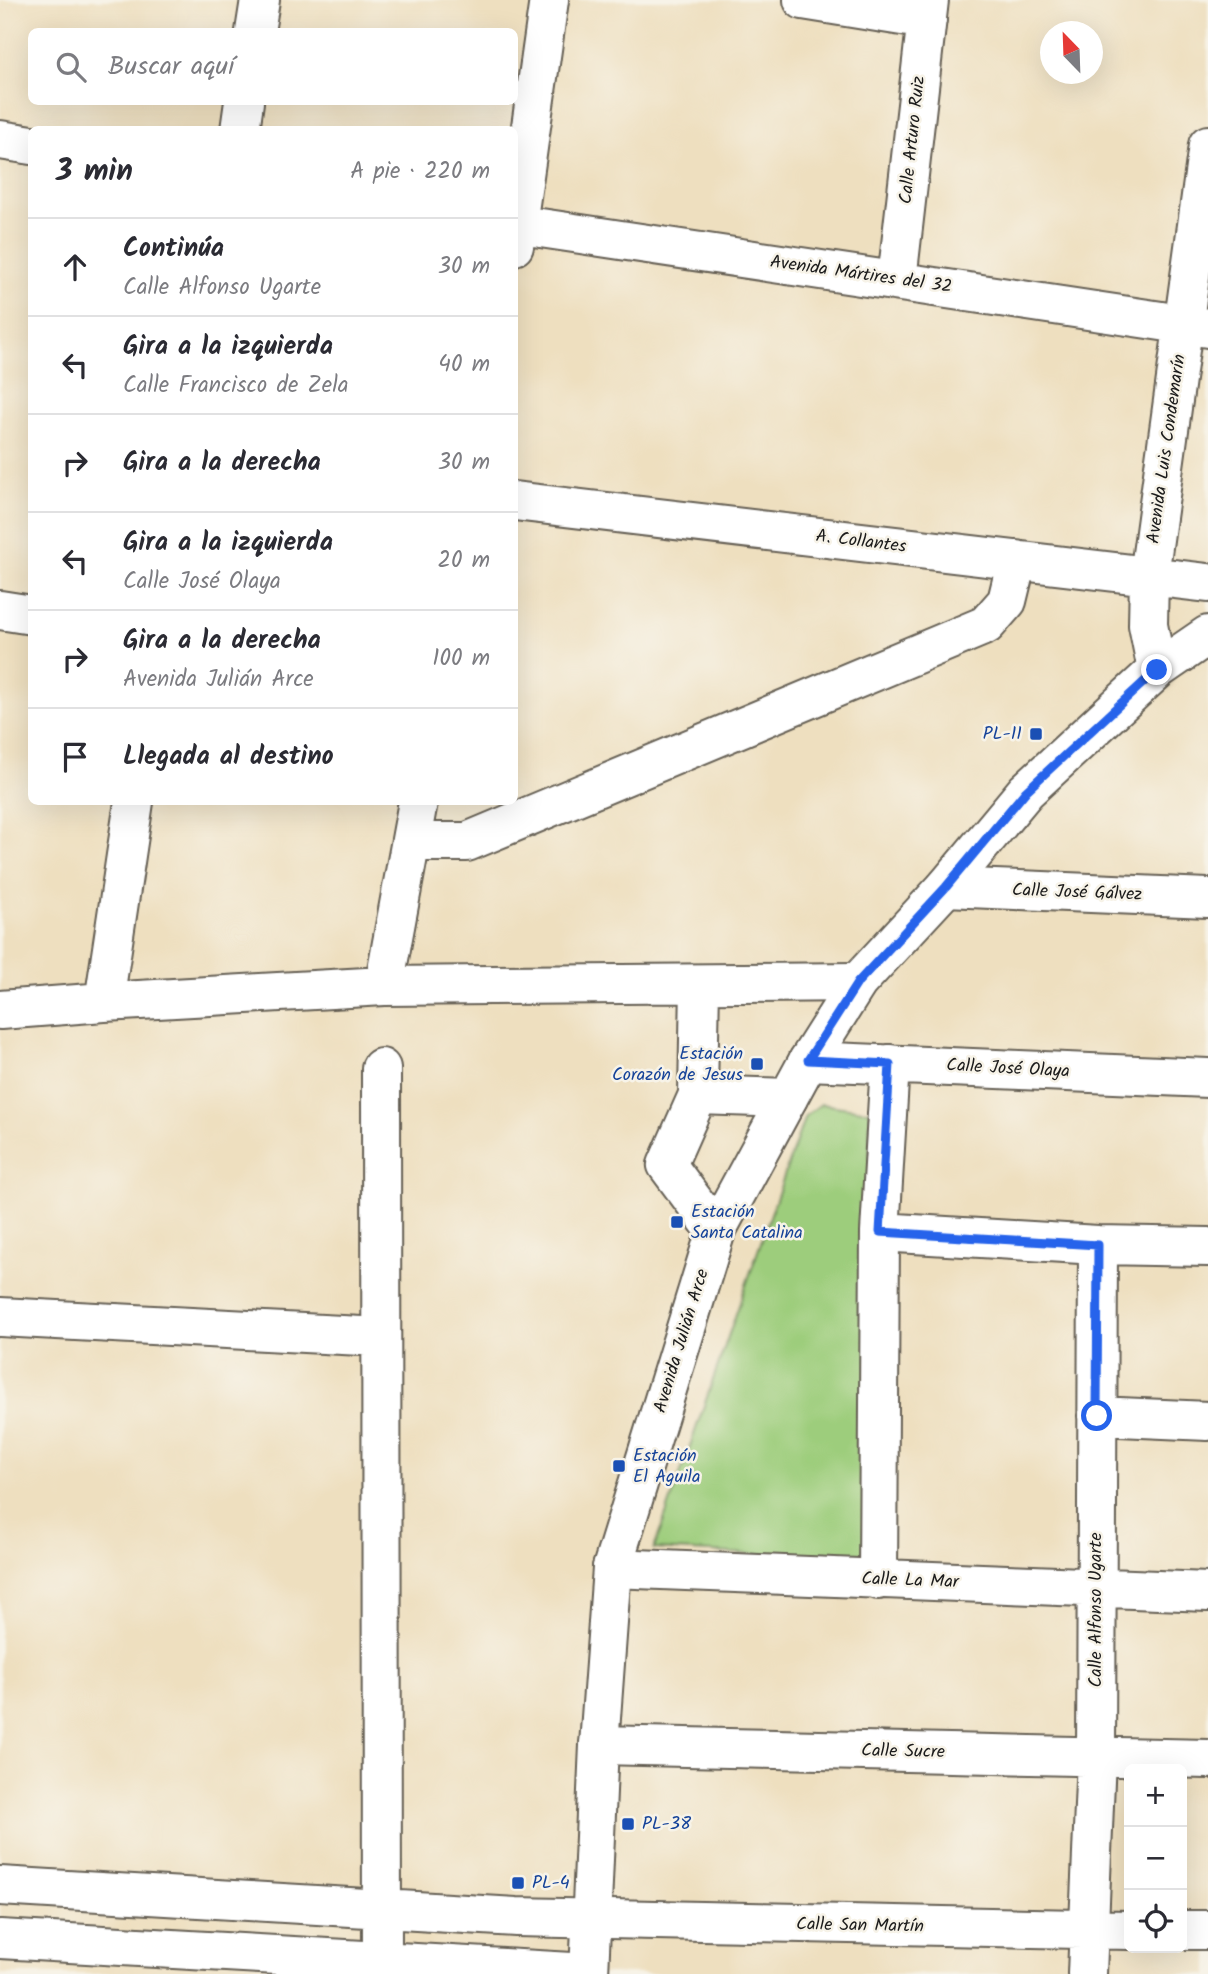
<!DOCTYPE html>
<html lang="es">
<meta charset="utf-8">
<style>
body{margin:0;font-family:Kalam,sans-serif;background:#f2f2f3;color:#2b2b33}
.controls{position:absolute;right:21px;bottom:21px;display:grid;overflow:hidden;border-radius:10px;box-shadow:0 7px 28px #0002}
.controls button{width:63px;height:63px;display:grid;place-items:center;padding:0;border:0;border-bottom:2px solid #e1e1e2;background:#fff;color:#2b2b33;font:35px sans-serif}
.compass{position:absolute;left:1040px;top:21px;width:63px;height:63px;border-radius:50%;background:#fff;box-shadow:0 7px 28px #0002;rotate:337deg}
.stop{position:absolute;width:21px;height:21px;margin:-16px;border:5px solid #2563eb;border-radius:50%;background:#fff}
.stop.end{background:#2563eb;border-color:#fff;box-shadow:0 2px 7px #0008}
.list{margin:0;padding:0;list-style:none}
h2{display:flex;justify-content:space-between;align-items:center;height:91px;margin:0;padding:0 28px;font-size:30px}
h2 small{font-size:23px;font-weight:400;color:#7c7c81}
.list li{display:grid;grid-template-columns:46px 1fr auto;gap:21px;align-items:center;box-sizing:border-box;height:98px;padding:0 28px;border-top:2px solid #e1e1e2}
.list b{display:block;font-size:26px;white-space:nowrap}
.list p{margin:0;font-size:23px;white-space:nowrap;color:#7c7c81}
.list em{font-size:23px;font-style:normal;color:#7c7c81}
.icon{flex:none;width:38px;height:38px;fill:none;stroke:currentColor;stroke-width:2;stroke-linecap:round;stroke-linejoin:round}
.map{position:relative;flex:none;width:1208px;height:1974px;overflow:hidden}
.search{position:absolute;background:#fff;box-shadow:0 7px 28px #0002;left:28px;top:28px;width:490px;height:77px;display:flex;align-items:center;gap:18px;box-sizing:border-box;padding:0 24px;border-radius:10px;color:#7c7c81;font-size:26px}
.panel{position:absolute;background:#fff;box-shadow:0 7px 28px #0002;left:28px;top:126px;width:490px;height:679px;border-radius:10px}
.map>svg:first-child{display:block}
.green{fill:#9dcd7c;stroke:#5c744c;stroke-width:2}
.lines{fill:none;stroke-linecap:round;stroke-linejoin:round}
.minor-casing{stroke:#666055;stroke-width:42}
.major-casing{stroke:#666055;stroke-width:42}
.minor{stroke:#fff;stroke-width:38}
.major{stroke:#fff;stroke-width:38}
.route{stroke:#2563eb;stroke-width:9}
.transit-dot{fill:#1a4fb4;stroke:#f7f3e8;stroke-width:2.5}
.labels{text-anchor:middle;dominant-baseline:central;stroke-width:5;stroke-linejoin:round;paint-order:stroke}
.street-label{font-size:18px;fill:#1c1c1c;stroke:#f7f3e8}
.transit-label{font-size:18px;fill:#164399;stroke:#f7f3e8;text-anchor:start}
</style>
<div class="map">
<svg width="1208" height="1974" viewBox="0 0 1208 1974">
<rect width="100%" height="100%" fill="#f7f3e8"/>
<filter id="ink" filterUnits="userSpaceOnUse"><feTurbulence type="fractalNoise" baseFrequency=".0143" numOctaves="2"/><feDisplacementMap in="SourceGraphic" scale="14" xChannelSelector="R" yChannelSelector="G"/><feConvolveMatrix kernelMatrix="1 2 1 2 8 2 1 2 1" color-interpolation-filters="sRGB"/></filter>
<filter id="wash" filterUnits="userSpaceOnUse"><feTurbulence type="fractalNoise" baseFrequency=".00686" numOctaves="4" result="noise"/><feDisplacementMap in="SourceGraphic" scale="28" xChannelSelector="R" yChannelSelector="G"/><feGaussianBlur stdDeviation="1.57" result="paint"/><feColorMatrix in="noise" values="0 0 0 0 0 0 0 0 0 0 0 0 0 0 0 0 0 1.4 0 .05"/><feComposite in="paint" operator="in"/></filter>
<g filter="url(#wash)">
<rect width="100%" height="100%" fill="#eedfbf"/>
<!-- green -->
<path class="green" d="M821,1104L870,1111L867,1560L654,1549L805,1116Z"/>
</g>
<g filter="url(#ink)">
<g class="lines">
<defs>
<path id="minor" d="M803,0L927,20
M255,32L260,0
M240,130L244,102
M0,140L32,145
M514,224L1208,328
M514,246L549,0
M897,280L929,0
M514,501L1208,583
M0,610L32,615
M1157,670L1148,625L1149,576L1208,145
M411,842H467L986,625L1007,601L1017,560
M946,887L1208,898
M384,986L418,802
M104,1002L134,802
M0,1010L104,1002L384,986L858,982
M808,1061L1208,1078
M381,1068L382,1974
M698,1095L700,984
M716,1231L667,1165L698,1095L788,1098
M880,1232L1098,1245L1208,1247
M0,1317L381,1337
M1097,1416L1208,1421
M612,1568L1208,1592
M878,1580L880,1232L890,1064
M599,1745L1208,1759
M0,1886L516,1917L1129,1930
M1182,1930H1208
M0,1939L589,1973
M1087,1974L1096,1757L1098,1245"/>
<path id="major" d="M589,1974L599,1745L612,1568L716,1231L808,1061L858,982L946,887L1026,791L1157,670L1208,635"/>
</defs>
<!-- minor casing -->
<use href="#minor" class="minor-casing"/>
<!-- major casing -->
<use href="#major" class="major-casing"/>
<!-- minor -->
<use href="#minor" class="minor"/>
<!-- major -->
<use href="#major" class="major"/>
</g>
</g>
<g class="lines" filter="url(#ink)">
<!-- route -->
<path class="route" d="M1097,1416L1098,1245L880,1232L890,1064L808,1060L858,982L946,887L1026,791L1157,670"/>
</g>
<!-- markers -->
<g class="transit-dot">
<rect x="1029" y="727" width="14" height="14" rx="3.5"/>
<rect x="750" y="1057" width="14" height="14" rx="3.5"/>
<rect x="670" y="1215" width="14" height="14" rx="3.5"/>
<rect x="612" y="1459" width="14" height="14" rx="3.5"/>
<rect x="621" y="1817" width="14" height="14" rx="3.5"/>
<rect x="511" y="1876" width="14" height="14" rx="3.5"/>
</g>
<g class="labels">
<!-- street labels -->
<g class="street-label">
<text transform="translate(913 140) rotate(-84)">Calle Arturo Ruiz</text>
<text transform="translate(861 275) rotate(8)">Avenida Mártires del 32</text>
<text transform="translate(1167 449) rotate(-82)">Avenida Luis Condemarín</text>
<text transform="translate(861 542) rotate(7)">A. Collantes</text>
<text transform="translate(1077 893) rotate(2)">Calle José Gálvez</text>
<text transform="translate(1008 1069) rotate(3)">Calle José Olaya</text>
<text transform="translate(682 1341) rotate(-73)">Avenida Julián Arce</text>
<text transform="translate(910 1581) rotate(2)">Calle La Mar</text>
<text transform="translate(1096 1610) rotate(-90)">Calle Alfonso Ugarte</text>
<text transform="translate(903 1752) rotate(1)">Calle Sucre</text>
<text transform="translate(860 1926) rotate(1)">Calle San Martín</text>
</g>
<!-- transit labels -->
<g class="transit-label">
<text x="1022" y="734" text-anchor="end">PL-11</text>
<text x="743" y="1054" text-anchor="end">Estación<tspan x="743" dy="21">Corazón de Jesus</tspan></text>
<text x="691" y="1212">Estación<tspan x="691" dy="21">Santa Catalina</tspan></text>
<text x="633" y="1456">Estación<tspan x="633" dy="21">El Aguila</tspan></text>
<text x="642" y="1824">PL-38</text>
<text x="532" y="1883">PL-4</text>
</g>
</g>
</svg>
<div class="controls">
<button>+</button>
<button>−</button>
<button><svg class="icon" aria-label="locate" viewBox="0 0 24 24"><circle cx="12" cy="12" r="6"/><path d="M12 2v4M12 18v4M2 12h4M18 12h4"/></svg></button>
</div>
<svg class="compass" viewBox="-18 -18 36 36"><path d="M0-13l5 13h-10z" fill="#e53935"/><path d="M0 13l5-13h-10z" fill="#7c7c81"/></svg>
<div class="stop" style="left:1097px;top:1416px"></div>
<div class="stop end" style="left:1157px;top:670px"></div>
<div class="search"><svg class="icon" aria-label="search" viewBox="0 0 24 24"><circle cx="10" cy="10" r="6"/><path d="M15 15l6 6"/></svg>Buscar aquí</div>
<section class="panel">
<h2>3 min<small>A pie · 220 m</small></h2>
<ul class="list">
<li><svg class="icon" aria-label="ahead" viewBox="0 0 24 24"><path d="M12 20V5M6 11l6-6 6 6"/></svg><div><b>Continúa</b><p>Calle Alfonso Ugarte</p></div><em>30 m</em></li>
<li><svg class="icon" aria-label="left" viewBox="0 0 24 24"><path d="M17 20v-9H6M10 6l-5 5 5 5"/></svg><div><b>Gira a la izquierda</b><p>Calle Francisco de Zela</p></div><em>40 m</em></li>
<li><svg class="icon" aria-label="right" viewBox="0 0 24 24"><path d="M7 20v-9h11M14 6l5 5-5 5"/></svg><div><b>Gira a la derecha</b></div><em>30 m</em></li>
<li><svg class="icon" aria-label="left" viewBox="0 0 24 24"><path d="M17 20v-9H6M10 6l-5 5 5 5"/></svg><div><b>Gira a la izquierda</b><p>Calle José Olaya</p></div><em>20 m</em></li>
<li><svg class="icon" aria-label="right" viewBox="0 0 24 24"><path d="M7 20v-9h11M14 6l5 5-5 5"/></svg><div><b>Gira a la derecha</b><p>Avenida Julián Arce</p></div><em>100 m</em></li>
<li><svg class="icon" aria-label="arrive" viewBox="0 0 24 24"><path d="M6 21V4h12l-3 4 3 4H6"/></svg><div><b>Llegada al destino</b></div></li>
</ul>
</section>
</div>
